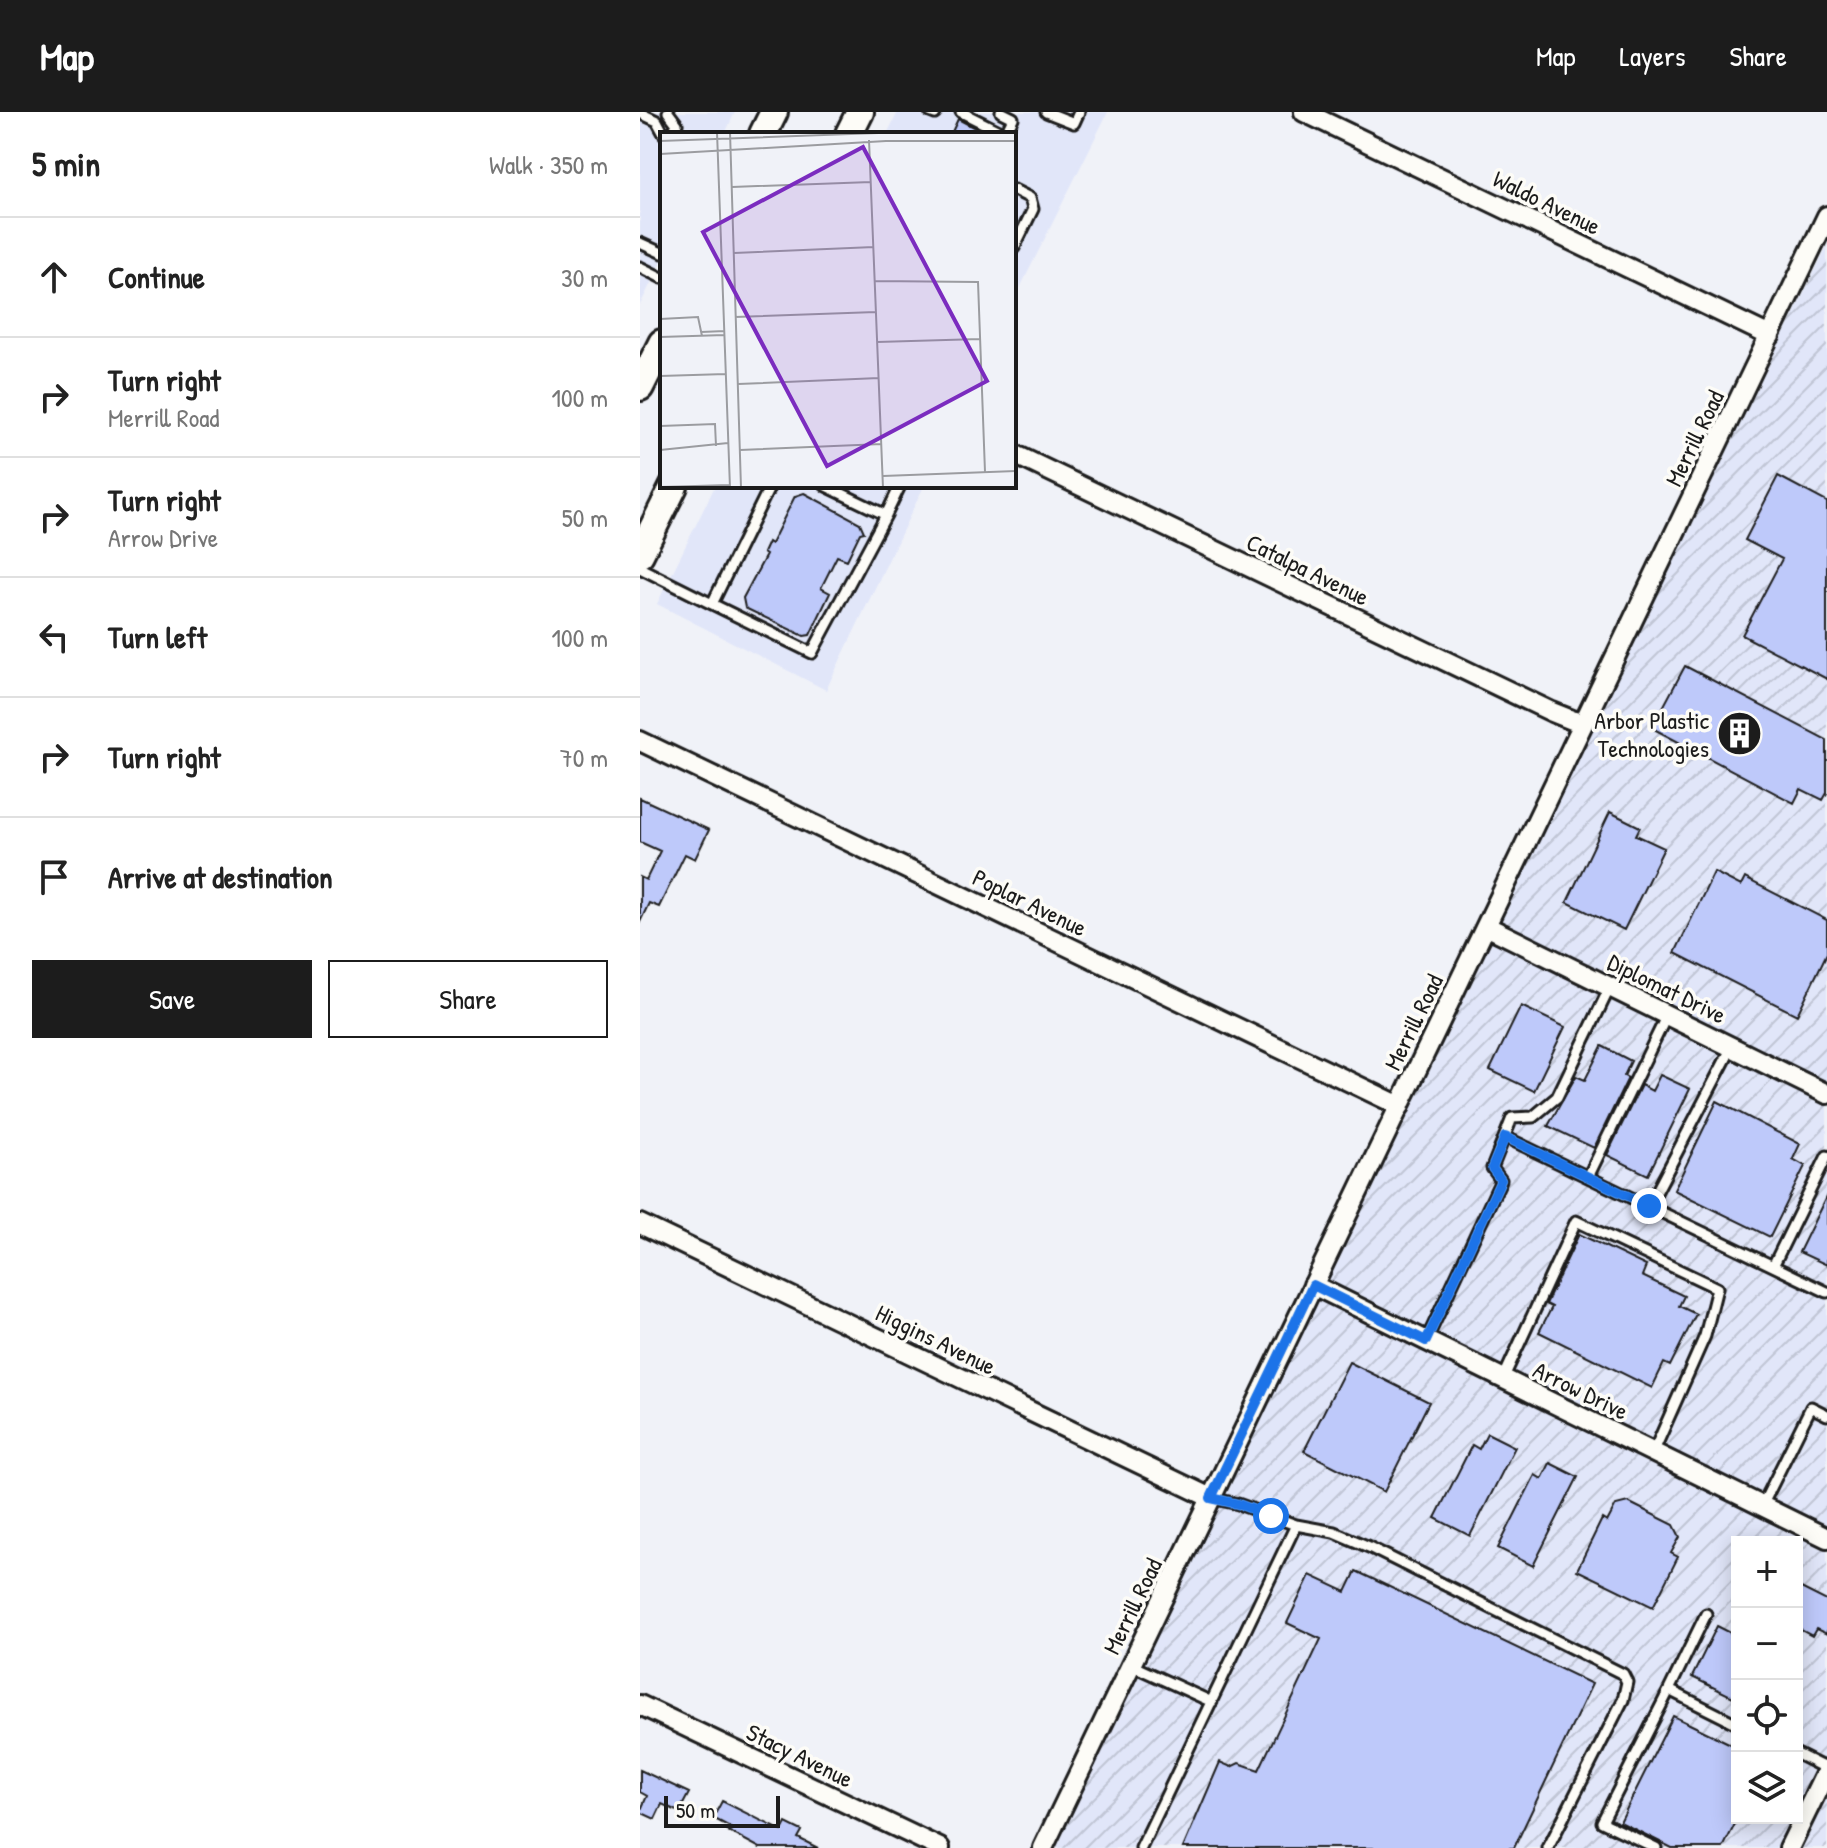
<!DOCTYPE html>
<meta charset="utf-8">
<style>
body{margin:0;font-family:"Patrick Hand",sans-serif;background:#f2f2f2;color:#222}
.controls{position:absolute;right:24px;bottom:24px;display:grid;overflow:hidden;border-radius:0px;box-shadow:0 4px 20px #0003}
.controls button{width:72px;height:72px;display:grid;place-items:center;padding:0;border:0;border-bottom:2px solid #e0e0e0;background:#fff;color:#222;font:40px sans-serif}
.scale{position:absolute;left:24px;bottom:20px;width:116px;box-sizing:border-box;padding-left:8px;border:4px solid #1c1c1c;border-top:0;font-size:22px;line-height:28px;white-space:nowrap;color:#1c1c1c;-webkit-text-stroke:6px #fdfcf7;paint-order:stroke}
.stop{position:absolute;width:24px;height:24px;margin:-18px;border:6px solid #1a73e8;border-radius:50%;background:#fff}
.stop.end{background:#1a73e8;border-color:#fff;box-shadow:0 2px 8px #0008}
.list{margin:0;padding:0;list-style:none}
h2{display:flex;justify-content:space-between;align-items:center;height:104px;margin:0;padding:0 32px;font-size:34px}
h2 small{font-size:26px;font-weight:400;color:#767676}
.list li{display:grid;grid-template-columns:52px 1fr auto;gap:24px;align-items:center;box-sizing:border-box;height:120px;padding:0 32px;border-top:2px solid #e0e0e0}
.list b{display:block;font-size:30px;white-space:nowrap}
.list p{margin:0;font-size:26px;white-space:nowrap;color:#767676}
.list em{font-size:26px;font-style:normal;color:#767676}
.actions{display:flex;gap:16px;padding:24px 32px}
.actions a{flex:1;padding:18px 0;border:2px solid #1c1c1c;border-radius:0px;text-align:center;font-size:28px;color:#1c1c1c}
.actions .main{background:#1c1c1c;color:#fff}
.icon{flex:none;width:44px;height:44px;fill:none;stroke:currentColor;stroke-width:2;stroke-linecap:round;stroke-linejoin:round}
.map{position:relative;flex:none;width:1187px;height:1736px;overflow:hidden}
header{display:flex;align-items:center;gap:48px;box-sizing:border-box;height:112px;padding:0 40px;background:#1c1c1c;color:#fff}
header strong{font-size:38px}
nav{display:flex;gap:44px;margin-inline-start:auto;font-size:28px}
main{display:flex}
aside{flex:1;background:#fff}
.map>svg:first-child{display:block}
.built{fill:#e1e6f9}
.industrial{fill:url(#industrial-furrows);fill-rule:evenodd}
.building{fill:#bec9fa;stroke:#1c1c1c;stroke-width:2}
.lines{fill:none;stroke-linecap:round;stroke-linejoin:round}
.lane-casing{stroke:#1c1c1c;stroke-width:15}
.street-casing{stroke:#1c1c1c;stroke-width:24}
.secondary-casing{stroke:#1c1c1c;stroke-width:32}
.lane{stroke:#fdfcf7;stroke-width:9}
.street{stroke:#fdfcf7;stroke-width:18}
.secondary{stroke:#fdfcf7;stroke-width:26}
.route{stroke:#1a73e8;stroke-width:10}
.labels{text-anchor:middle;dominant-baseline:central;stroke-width:7;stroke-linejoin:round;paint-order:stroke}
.street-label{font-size:24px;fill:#1c1c1c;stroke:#fdfcf7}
.poi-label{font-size:24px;fill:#1c1c1c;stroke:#fdfcf7;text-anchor:end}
.inset-road{fill:none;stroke:#9b9ca0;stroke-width:2}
.view{fill:#7b2cbf;fill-opacity:0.15;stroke:#7b2cbf;stroke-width:4}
.inset-edge{fill:none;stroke:#1c1c1c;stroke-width:4}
</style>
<header>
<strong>Map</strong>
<nav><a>Map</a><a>Layers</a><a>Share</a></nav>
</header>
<main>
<aside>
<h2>5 min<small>Walk · 350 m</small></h2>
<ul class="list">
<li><svg class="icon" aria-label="ahead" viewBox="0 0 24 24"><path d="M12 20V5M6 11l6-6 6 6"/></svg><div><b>Continue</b></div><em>30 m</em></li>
<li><svg class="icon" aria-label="right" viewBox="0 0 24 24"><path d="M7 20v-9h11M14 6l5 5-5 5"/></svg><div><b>Turn right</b><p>Merrill Road</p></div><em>100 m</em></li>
<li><svg class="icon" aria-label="right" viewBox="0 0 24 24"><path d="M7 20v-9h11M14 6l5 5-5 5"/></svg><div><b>Turn right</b><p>Arrow Drive</p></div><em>50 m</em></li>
<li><svg class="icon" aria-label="left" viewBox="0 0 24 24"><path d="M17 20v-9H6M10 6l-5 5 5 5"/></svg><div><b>Turn left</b></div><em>100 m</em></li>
<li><svg class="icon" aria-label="right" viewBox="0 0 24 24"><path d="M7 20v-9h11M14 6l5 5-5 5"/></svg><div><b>Turn right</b></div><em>70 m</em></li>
<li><svg class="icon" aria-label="arrive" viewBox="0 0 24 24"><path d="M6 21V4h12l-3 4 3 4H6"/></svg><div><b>Arrive at destination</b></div></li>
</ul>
<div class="actions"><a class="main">Save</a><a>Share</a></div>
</aside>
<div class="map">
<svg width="1187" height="1736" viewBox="0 0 1187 1736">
<defs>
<pattern id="industrial-furrows" width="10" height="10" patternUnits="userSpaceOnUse" patternTransform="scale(2)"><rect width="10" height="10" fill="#e1e6f9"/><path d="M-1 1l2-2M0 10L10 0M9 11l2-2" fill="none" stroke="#c0c5d5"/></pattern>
</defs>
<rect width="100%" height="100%" fill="#f0f2f8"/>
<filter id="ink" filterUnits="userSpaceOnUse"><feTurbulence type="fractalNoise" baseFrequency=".0125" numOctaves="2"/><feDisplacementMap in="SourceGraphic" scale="16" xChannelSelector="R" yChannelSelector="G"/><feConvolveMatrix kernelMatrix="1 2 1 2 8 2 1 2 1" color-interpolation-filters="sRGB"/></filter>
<g filter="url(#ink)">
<!-- built -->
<path class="built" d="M0,0H95L85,22H22V149L0,193Z
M258,0H468L374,188V22H247Z
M75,374H284L186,578L17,492Z"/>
<!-- industrial -->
<path class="industrial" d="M1187,134V1736H416L1129,252ZM1097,1430H1157V1706H1097Z"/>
<!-- building -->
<path class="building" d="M318,7L335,16L332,22H311Z
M1138,364L1187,390V567L1102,523L1142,447L1105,428Z
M164,381L220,411L224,420L220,421L207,448L197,444L181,476L190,481L170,523L164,524L105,496L103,486L126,443L123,441L128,430L131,432L155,384Z
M1045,554L1187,628V681L1183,688L1161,677L1154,691L1012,616Z
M0,686L69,718L55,747L45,742L19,795L9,791L0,810V765L6,768L20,739L0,730Z
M970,700L1000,715L996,723L1024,736L984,818L927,790Z
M1074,760L1101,774L1105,766L1187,808V841L1157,903L1035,841Z
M881,894L925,915L894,979L850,958Z
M962,934L991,949L984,964L988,966L954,1036L908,1014L936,964L945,968Z
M1020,963L1050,977L1008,1063L967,1043L1001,973L1012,979Z
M1077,989L1160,1032L1153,1047L1165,1054L1130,1125L1034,1078Z
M1187,1083V1153L1159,1140Z
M939,1122L1006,1154L1002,1164L1044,1184L1039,1194L1056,1202L1030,1254L1024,1251L1012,1276L899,1220L912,1195L906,1192Z
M709,1250L789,1290L744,1380L664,1339Z
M847,1321L875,1335L830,1424L795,1406L832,1333L839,1337Z
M910,1351L938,1365L893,1454L858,1436L895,1363L902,1367Z
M988,1390L1034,1413L1040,1425L1031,1441L1038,1445L1013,1495L937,1458L962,1407L967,1410L976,1393Z
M716,1459L952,1572L874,1736H543L580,1650L591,1655L599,1651L619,1658L681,1527L647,1511L670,1463L706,1480Z
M1157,1474L1187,1489V1522L1176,1517L1172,1524L1157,1516Z
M1077,1514L1097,1524V1587L1052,1565Z
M1033,1604L1097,1635V1708L1083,1736H1032L980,1710Z
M0,1658L49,1681L39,1700L22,1692L15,1707L0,1700L7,1684L0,1680Z
M82,1689L142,1719L146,1711L162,1719L158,1726L178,1736H120L88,1719L90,1715L73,1706Z"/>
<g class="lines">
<defs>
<path id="lane" d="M28,0L37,12L32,22
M290,0L295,2L296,0
M321,0L365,22L373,6L361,0
M406,0L434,11L439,0
M0,1L17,9L24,22
M374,78L390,86L393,97L374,136
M0,131L22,141
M0,155L22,166
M186,374L246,403L260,374
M0,456L72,492L130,374
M72,492L172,541L246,403
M865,1025L1187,1180
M948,1065L1027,903
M1009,1094L1092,935
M1133,1154L1187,1044
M786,1229L861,1068L852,1056L872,1006L893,1005L917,985L970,875
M863,1267L936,1109L1077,1176L1065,1224L1013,1341
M571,1386L598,1392L656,1413L694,1420L729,1435L983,1562L987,1570L983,1588L908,1736
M1122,1394L1171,1295L1187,1303
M1066,1502L1029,1578L1097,1612
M491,1553L572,1590
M1157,1642L1187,1657
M501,1736L656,1413
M1016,1736L962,1710L1029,1578"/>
<path id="street" d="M664,0L1130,224
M374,342L912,600L942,612
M0,629L760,994
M846,814L1187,982
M0,1112L571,1386
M673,1173L1187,1426
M0,1593L300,1736
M403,1736L1187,104
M1149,1736L1187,1658"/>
<path id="secondary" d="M123,22L134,0
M209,22L220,0
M0,275L22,231
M0,442L34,374"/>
</defs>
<!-- lane casing -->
<use href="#lane" class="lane-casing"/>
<!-- street casing -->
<use href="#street" class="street-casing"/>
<!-- secondary casing -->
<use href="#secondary" class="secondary-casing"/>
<!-- lane -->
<use href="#lane" class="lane"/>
<!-- street -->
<use href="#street" class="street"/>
<!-- secondary -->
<use href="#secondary" class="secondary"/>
</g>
</g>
<g class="lines" filter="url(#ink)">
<!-- route -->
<path class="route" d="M631,1404L598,1392L571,1386L673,1173L786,1229L861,1068L852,1056L865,1025L1009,1094"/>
</g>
<!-- icons -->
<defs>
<symbol id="building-disc" viewBox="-11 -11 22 22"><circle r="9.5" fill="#1c1c1c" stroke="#fdfcf7"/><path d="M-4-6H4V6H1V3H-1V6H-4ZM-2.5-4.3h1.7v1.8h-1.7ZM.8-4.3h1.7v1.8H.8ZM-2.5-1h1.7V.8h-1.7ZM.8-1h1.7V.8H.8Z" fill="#fff"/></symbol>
</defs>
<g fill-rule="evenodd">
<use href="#building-disc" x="1074" y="596" width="51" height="51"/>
</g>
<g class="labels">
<!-- street labels -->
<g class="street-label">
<text transform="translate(907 90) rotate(26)">Waldo Avenue</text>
<text transform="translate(1054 326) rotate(-64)">Merrill Road</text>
<text transform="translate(668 457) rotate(26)">Catalpa Avenue</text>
<text transform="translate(390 790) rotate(26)">Poplar Avenue</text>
<text transform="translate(1027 876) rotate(26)">Diplomat Drive</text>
<text transform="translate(773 910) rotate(-64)">Merrill Road</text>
<text transform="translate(296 1227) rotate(26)">Higgins Avenue</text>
<text transform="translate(941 1278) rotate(26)">Arrow Drive</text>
<text transform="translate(492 1494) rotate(-64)">Merrill Road</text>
<text transform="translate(160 1643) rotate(26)">Stacy Avenue</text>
</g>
<!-- poi labels -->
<g class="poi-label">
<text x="1069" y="608">Arbor Plastic<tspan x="1069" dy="28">Technologies</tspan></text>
</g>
</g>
<!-- overview -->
<g transform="translate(20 20)">
<rect width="356" height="356" fill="#f0f2f8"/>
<path class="inset-road" d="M57,0L70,356M70,0L81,356M209,8L223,356M0,9L246,0M0,22L226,9H356M72,55L211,50M74,121L214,115M215,149L318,150L325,340M75,185L216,180M0,187L38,185L42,204M41,200L65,199M0,205L65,203M217,210L320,207M0,244L66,242M78,252L219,246M0,294L55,292L56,314M0,318L68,311M80,318L222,312M223,344L356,339M0,355L70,353"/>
<path class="view" d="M203,15L327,249L167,334L43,100Z"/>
<rect width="356" height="356" class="inset-edge"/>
</g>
</svg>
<div class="controls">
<button>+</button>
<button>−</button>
<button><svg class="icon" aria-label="locate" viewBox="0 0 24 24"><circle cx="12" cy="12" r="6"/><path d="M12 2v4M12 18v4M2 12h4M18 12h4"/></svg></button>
<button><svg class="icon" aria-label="layers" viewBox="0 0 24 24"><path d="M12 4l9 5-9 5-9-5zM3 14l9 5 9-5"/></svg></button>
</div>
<div class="scale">50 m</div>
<div class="stop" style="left:631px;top:1404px"></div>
<div class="stop end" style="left:1009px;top:1094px"></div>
</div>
</main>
